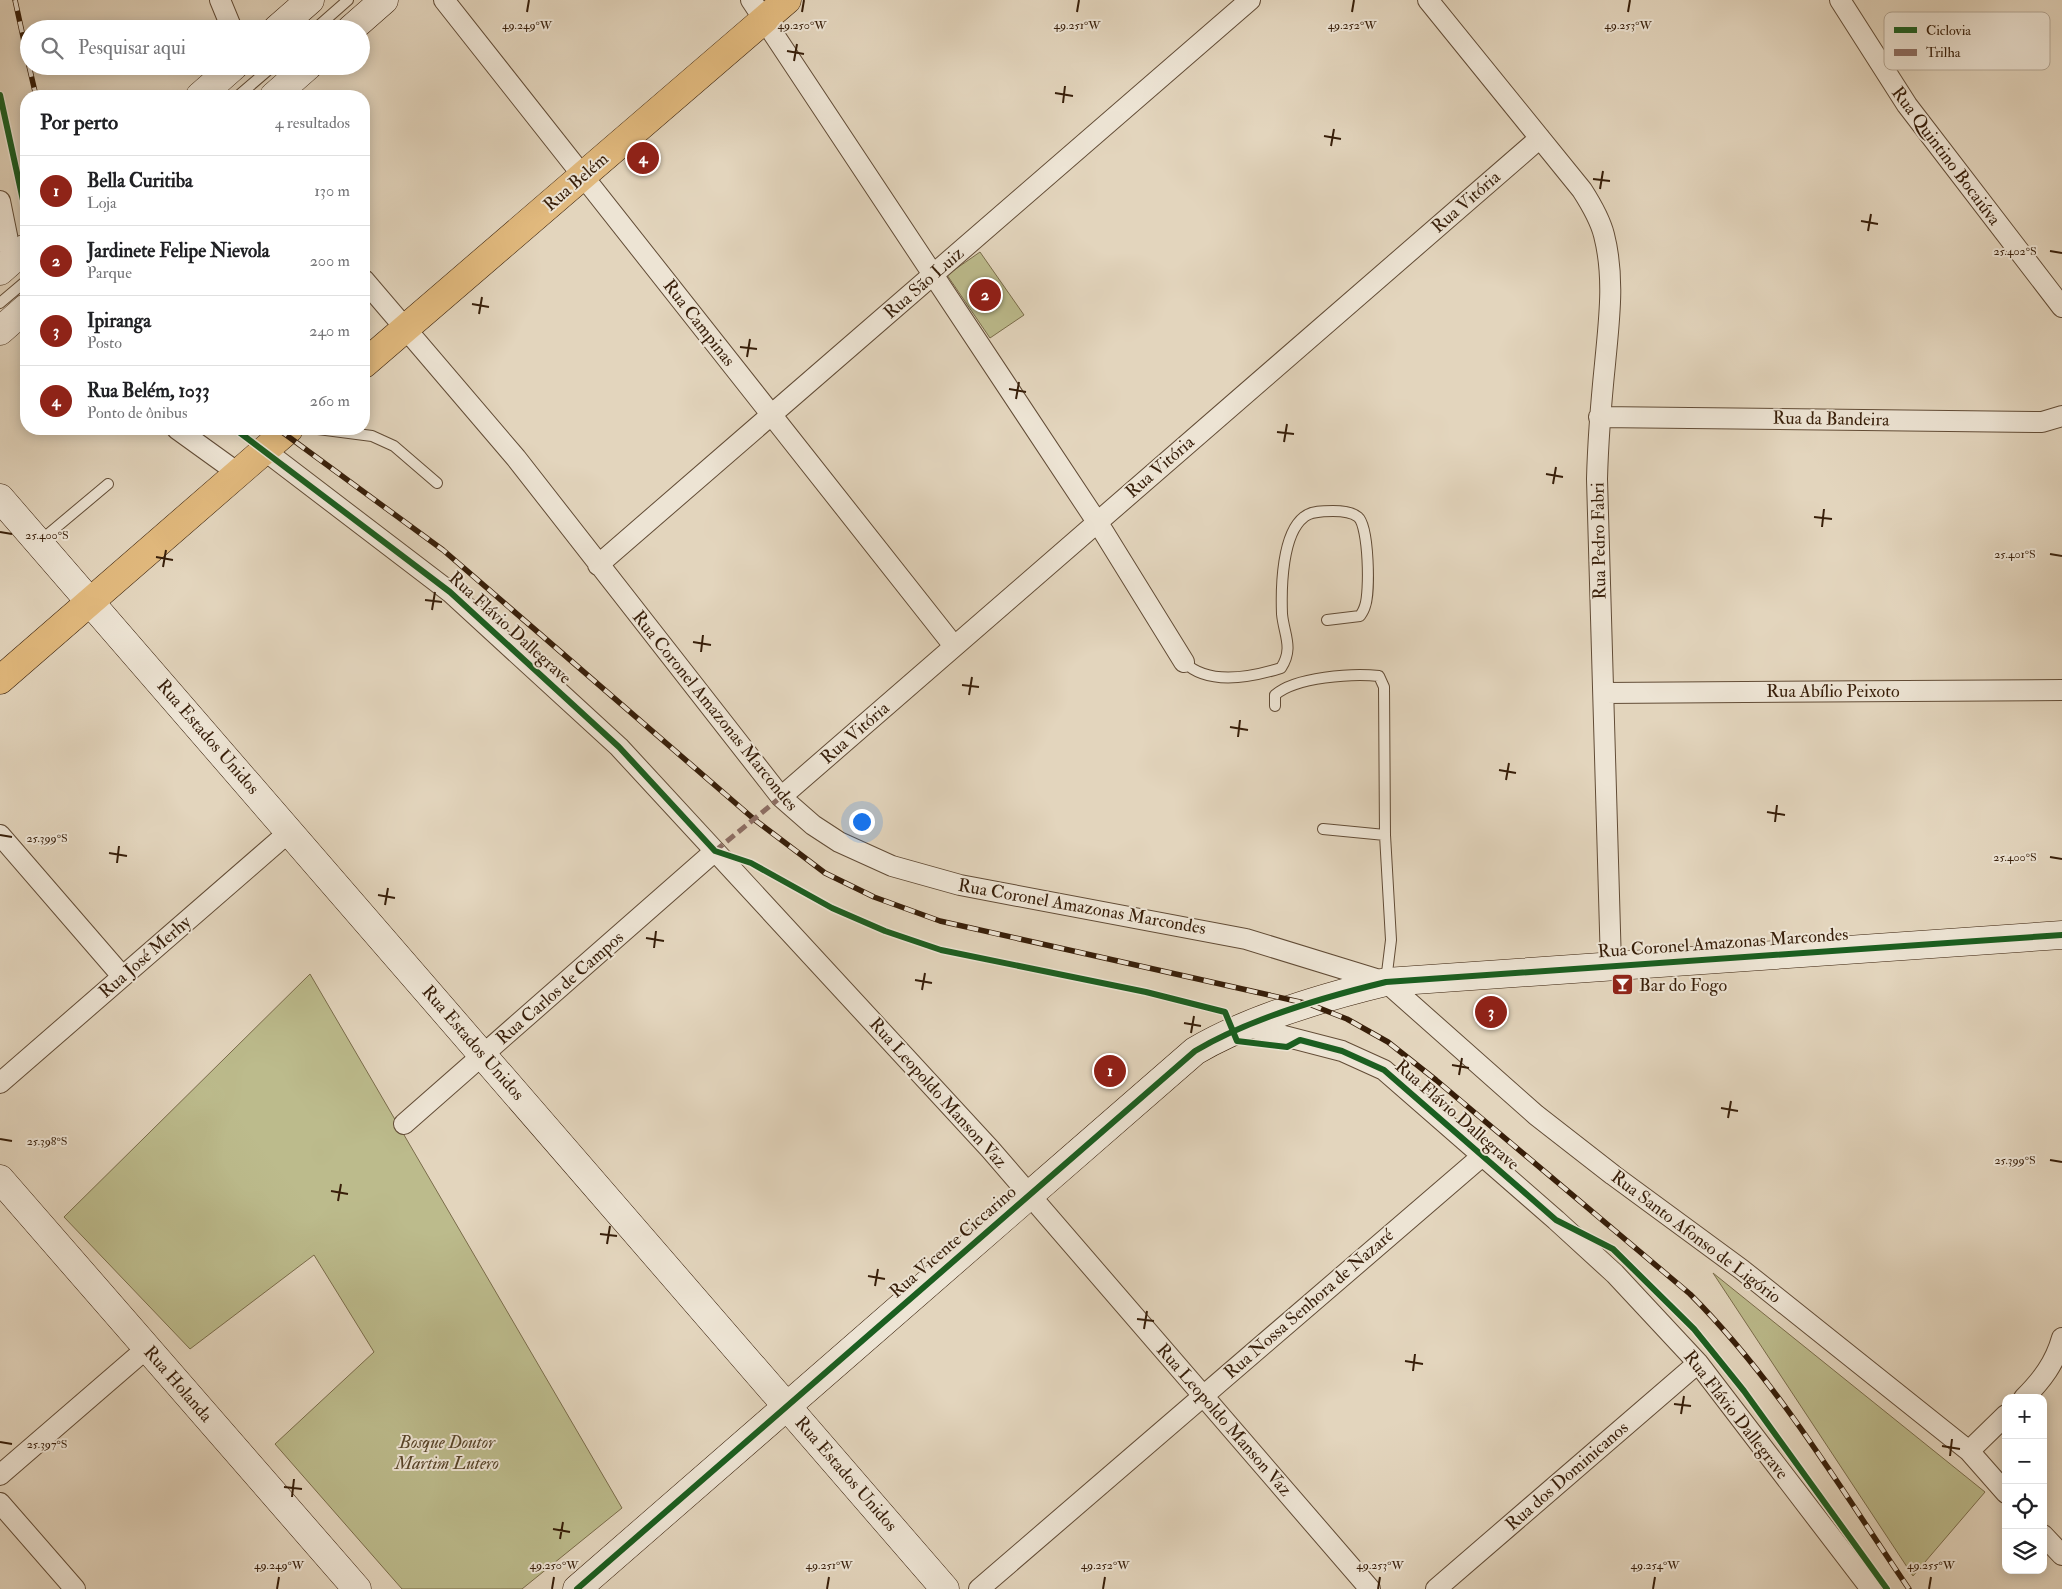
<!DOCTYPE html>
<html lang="pt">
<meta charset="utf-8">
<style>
body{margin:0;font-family:"IM FELL Double Pica",serif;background:#f6f6f6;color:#202124}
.controls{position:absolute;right:15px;bottom:15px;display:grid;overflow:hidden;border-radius:10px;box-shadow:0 2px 12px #0003}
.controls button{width:45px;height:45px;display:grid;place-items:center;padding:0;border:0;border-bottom:1px solid #e0e0e0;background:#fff;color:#202124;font:25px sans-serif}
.you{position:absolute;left:861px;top:821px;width:18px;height:18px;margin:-12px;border:4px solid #fff;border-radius:50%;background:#1a73e8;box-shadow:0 0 0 8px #1a73e833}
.badge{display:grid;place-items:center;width:32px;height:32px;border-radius:50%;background:#8f2418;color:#fff;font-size:16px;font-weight:700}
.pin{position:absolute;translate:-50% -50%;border:2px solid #fff;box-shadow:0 1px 5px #0006}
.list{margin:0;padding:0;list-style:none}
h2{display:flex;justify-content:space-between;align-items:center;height:65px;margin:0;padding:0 20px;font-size:21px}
h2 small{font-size:16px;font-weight:400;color:#757577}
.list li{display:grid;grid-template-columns:32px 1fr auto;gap:15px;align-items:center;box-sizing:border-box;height:70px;padding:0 20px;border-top:1px solid #e0e0e0}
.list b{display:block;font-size:19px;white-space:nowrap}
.list p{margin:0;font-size:16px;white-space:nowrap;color:#757577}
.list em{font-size:16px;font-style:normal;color:#757577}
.icon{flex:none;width:28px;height:28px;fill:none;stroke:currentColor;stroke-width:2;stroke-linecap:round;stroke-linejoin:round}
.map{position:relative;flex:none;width:2062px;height:1589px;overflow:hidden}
.search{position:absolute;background:#fff;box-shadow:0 2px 12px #0003;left:20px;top:20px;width:350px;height:55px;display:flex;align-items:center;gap:12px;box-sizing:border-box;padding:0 18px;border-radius:28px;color:#757577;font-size:19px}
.panel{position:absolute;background:#fff;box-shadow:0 2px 12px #0003;left:20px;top:90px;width:350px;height:345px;border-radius:20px}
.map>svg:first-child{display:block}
.green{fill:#bcbb8c;stroke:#7a6c4a}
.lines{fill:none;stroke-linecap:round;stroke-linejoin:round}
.lane-casing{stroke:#624c36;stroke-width:12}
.street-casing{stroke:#624c36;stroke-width:22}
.secondary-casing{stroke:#371e09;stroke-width:29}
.primary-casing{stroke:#371e09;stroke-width:29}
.lane{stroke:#ede4d4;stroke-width:10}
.street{stroke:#ede4d4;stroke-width:20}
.secondary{stroke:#ede4d4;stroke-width:28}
.primary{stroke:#e2ba7e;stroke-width:28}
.rail-casing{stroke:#371e09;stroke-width:5.5}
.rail{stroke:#ede4d4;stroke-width:4;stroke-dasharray:11;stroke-linecap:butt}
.quiet{stroke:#8d6e63;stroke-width:5;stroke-dasharray:10 5;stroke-linecap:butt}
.cycleway-casing{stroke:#ede4d4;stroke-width:9}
.cycleway{stroke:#1b5e20;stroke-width:6}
.ticks{fill:none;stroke:#371e09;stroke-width:2}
.labels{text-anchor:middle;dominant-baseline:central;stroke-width:4;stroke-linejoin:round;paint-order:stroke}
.street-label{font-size:18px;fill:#371e09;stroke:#ede4d4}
.poi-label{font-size:18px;fill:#371e09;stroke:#ede4d4;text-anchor:start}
.park-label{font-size:18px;font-style:italic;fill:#58452a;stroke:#ede4d4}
.key{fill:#ede4d4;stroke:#b6a997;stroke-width:1}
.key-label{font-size:14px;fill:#371e09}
.ticks-label{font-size:12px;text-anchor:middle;fill:#371e09;stroke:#ede4d4;stroke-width:4;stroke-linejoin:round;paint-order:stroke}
</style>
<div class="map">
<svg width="2062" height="1589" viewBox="0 0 2062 1589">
<rect width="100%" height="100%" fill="#e3d5bd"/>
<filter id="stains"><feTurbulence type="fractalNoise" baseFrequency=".004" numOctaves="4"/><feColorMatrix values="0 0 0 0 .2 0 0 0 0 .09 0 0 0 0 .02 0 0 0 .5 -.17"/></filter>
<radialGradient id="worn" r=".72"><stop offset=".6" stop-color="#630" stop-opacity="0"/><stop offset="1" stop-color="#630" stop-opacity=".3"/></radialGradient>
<!-- green -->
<path class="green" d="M980,252L1024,315L990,338L947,275Z
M310,974L622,1508L522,1589H402L275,1444L374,1352L314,1255L190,1349L64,1217Z
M1713,1273L1985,1492L1913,1576Z"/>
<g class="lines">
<defs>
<path id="lane" d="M315,29L348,0
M238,96L273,66
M0,303L26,281
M318,429L372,436L394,446L437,483
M40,541L108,484
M1184,662C1208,686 1252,677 1281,668C1294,648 1284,635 1282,614C1281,587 1282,534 1304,517C1311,511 1324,511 1333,511C1340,511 1352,512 1358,517C1369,526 1370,593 1365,606C1364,610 1362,613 1360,616L1327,620
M1275,706V695C1295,677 1353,673 1379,676L1384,687L1385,835
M1323,829L1385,835L1391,940L1386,981"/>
<path id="street" d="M220,0L232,29
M444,0L954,646
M751,0L1103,531L1184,662
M1428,0L1582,190C1591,204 1600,219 1604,235C1615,278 1609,321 1605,364C1601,403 1598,441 1597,479L1611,965
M1840,0L1907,105L2062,307
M0,201L12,260
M364,280L516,458L781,797L813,825L839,842L892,866L960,885L1246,939L1386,982L1536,1115L1613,1175L1741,1269L1969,1451L2006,1493
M1599,417L2042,422L2062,416
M177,429L238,473
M264,450L450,592L619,747L990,1149L1370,1589
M598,565L1250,0
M1604,693L2062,690
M781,797L1540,138
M0,835L122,976
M1245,1026L1342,1051L1384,1070L1556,1220L1615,1274L1698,1363L1871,1589
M0,1083L289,832
M404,1124L715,851
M2024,1398C2042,1380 2055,1363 2062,1338
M1969,1451L2006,1415
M0,1475L147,1348
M0,1503L75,1589
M2043,1535L2062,1555
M979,1589L1481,1157
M1436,1589L1698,1363"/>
<path id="secondary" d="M277,29L310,0
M351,29L384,0
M200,96L234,66
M274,96L308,66
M0,271L26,248
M0,331L26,308
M0,498L945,1589
M0,1179L357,1589
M577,1589L1195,1051C1249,1019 1324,997 1386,982L2062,935"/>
<path id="primary" d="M364,364L787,0
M0,680L289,429"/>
</defs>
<!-- lane casing -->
<use href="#lane" class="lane-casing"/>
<!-- street casing -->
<use href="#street" class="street-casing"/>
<!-- secondary casing -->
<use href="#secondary" class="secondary-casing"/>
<!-- primary casing -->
<use href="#primary" class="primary-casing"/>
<!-- lane -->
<use href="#lane" class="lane"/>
<!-- street -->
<use href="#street" class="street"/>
<!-- secondary -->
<use href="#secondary" class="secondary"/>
<!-- primary -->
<use href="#primary" class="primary"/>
<defs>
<path id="rail" d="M15,0L29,64
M29,66L36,96
M278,429L443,550L755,820L825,873L874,897L940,921L1309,1004L1347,1019L1388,1042L1436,1080L1690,1294C1777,1381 1840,1488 1909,1589"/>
</defs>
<!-- rail casing -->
<use href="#rail" class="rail-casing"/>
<!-- rail -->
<use href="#rail" class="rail"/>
<!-- quiet -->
<path class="quiet" d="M715,851L781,797"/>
<defs>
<path id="cycleway" d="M0,95L26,214
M235,429L450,592L619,747L715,851L751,863L832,908L885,931L941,950L1146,992L1225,1012L1237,1041L1287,1047L1300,1040L1342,1051L1384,1070L1556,1220L1613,1249L1694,1329L1711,1350L1744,1391L1887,1589
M577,1589L1195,1051C1249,1019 1324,997 1386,982L2062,935"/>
</defs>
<!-- cycleway casing -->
<use href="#cycleway" class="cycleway-casing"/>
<!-- cycleway -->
<use href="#cycleway" class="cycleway"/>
</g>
<!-- ticks -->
<path class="ticks" d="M527,12L529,0M802,12L804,0M1077,12L1079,0M1352,12L1354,0M1628,12L1630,0M787,51L804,54M794,61L797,44M1055,93L1073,96M1063,103L1065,86M1324,136L1341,139M1331,146L1334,129M1593,179L1610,181M1600,189L1603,171M1861,221L1878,224M1868,231L1871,214M2050,251L2062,253M472,304L489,307M479,314L482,297M740,347L757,349M747,357L750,339M1009,389L1026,392M1016,399L1019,382M1277,432L1294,434M1284,442L1287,424M1546,474L1563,477M1553,484L1556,467M1814,517L1832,519M1822,527L1824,509M0,532L12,534M2050,554L2062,556M156,557L173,560M163,567L166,550M425,600L442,602M432,610L435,592M693,642L711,645M701,652L703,635M962,685L979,687M969,695L972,677M1230,727L1248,730M1238,737L1240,720M1499,770L1516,773M1506,780L1509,763M1767,812L1785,815M1775,822L1777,805M0,835L12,837M109,853L127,856M2050,857L2062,859M117,863L119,846M378,895L395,898M385,905L388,888M646,938L664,941M654,948L656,931M915,980L932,983M922,990L925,973M1184,1023L1201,1026M1191,1033L1194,1016M1452,1065L1469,1068M1459,1075L1462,1058M1721,1108L1738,1111M1728,1118L1731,1101M0,1139L12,1141M2050,1160L2062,1162M331,1191L348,1194M338,1201L341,1184M600,1234L617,1236M607,1244L610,1226M868,1276L885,1279M875,1286L878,1269M1137,1319L1154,1321M1144,1329L1147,1311M1405,1361L1423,1364M1413,1371L1415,1354M1674,1404L1691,1406M1681,1414L1684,1396M0,1442L12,1444M1942,1446L1960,1449M1950,1456L1952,1439M284,1487L302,1489M292,1497L294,1479M553,1529L570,1532M560,1539L563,1522M277,1589L279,1577M552,1589L554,1577M827,1589L829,1577M1103,1589L1105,1577M1378,1589L1380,1577M1653,1589L1655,1577M1929,1589L1931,1577"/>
<!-- icons -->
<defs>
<symbol id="bar-square" viewBox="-11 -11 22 22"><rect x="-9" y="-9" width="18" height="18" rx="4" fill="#8f2418" stroke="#ede4d4"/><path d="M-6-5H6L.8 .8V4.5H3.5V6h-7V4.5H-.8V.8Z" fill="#fff"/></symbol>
</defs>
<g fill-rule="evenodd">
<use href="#bar-square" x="1610" y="972" width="25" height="25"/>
</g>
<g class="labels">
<!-- street labels -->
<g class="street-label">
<text transform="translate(1946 156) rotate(53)">Rua Quintino Bocaiúva</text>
<text transform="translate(576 182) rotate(-41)">Rua Belém</text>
<text transform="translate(1466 202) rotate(-41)">Rua Vitória</text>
<text transform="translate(924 283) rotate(-41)">Rua São Luiz</text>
<text transform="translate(699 323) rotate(52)">Rua Campinas</text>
<text transform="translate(1831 419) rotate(1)">Rua da Bandeira</text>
<text transform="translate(1160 467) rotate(-41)">Rua Vitória</text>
<text transform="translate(1599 541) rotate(-91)">Rua Pedro Fabri</text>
<text transform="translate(510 628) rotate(42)">Rua Flávio Dallegrave</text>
<text x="1833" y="691">Rua Abílio Peixoto</text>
<text transform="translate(715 711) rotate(51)">Rua Coronel Amazonas Marcondes</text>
<text transform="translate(855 733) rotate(-41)">Rua Vitória</text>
<text transform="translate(208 737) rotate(49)">Rua Estados Unidos</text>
<text transform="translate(1082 907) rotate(10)">Rua Coronel Amazonas Marcondes</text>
<text transform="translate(1723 943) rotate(-4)">Rua Coronel Amazonas Marcondes</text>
<text transform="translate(145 957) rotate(-41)">Rua José Merhy</text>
<text transform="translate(560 988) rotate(-41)">Rua Carlos de Campos</text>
<text transform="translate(473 1043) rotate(49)">Rua Estados Unidos</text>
<text transform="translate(938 1093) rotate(48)">Rua Leopoldo Manson Vaz</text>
<text transform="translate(1457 1115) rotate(41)">Rua Flávio Dallegrave</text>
<text transform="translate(1696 1237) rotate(37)">Rua Santo Afonso de Ligório</text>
<text transform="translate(953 1242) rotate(-41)">Rua Vicente Ciccarino</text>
<text transform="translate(1309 1304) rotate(-41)">Rua Nossa Senhora de Nazaré</text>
<text transform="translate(178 1384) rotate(49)">Rua Holanda</text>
<text transform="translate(1736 1415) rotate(52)">Rua Flávio Dallegrave</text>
<text transform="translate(1224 1420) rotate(49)">Rua Leopoldo Manson Vaz</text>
<text transform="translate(846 1474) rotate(49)">Rua Estados Unidos</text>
<text transform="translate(1567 1476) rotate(-41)">Rua dos Dominicanos</text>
</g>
<!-- poi labels -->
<g class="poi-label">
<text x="1639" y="985">Bar do Fogo</text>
</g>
<!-- park labels -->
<g class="park-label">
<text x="447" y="1442">Bosque Doutor<tspan x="447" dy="21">Martim Lutero</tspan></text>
</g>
</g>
<!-- legend -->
<rect x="1884" y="12" width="166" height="58" rx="8" class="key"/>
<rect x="1894" y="27" width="23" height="6" fill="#1b5e20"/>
<rect x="1894" y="49" width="23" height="7" fill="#8d6e63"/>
<g class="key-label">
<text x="1926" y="35">Ciclovia</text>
<text x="1926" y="57">Trilha</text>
</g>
<g class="ticks-label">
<text x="527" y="29">49.249°W</text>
<text x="802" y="29">49.250°W</text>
<text x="1077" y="29">49.251°W</text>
<text x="1352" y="29">49.252°W</text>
<text x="1628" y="29">49.253°W</text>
<text x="2015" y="255">25.402°S</text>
<text x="47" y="539">25.400°S</text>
<text x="2015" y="558">25.401°S</text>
<text x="47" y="842">25.399°S</text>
<text x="2015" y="861">25.400°S</text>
<text x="47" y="1145">25.398°S</text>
<text x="2015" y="1164">25.399°S</text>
<text x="47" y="1448">25.397°S</text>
<text x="279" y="1569">49.249°W</text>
<text x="554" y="1569">49.250°W</text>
<text x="829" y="1569">49.251°W</text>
<text x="1105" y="1569">49.252°W</text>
<text x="1380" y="1569">49.253°W</text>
<text x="1655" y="1569">49.254°W</text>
<text x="1931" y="1569">49.255°W</text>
</g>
<rect width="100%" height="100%" filter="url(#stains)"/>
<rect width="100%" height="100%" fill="url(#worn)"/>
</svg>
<div class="controls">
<button>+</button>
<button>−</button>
<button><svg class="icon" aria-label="locate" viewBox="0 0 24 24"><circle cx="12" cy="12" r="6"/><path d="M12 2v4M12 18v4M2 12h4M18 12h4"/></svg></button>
<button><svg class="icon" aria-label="layers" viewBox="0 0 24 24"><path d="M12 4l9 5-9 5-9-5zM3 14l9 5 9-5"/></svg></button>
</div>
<div class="you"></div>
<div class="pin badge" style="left:1110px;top:1071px">1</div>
<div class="pin badge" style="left:985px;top:295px">2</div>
<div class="pin badge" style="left:1491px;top:1012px">3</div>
<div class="pin badge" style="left:643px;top:158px">4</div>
<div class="search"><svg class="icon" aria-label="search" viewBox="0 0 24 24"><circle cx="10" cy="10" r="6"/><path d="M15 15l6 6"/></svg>Pesquisar aqui</div>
<section class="panel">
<h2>Por perto<small>4 resultados</small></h2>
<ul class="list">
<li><span class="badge">1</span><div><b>Bella Curitiba</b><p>Loja</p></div><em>130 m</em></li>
<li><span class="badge">2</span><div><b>Jardinete Felipe Nievola</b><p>Parque</p></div><em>200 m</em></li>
<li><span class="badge">3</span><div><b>Ipiranga</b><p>Posto</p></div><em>240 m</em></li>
<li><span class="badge">4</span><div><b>Rua Belém, 1033</b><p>Ponto de ônibus</p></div><em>260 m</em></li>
</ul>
</section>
</div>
